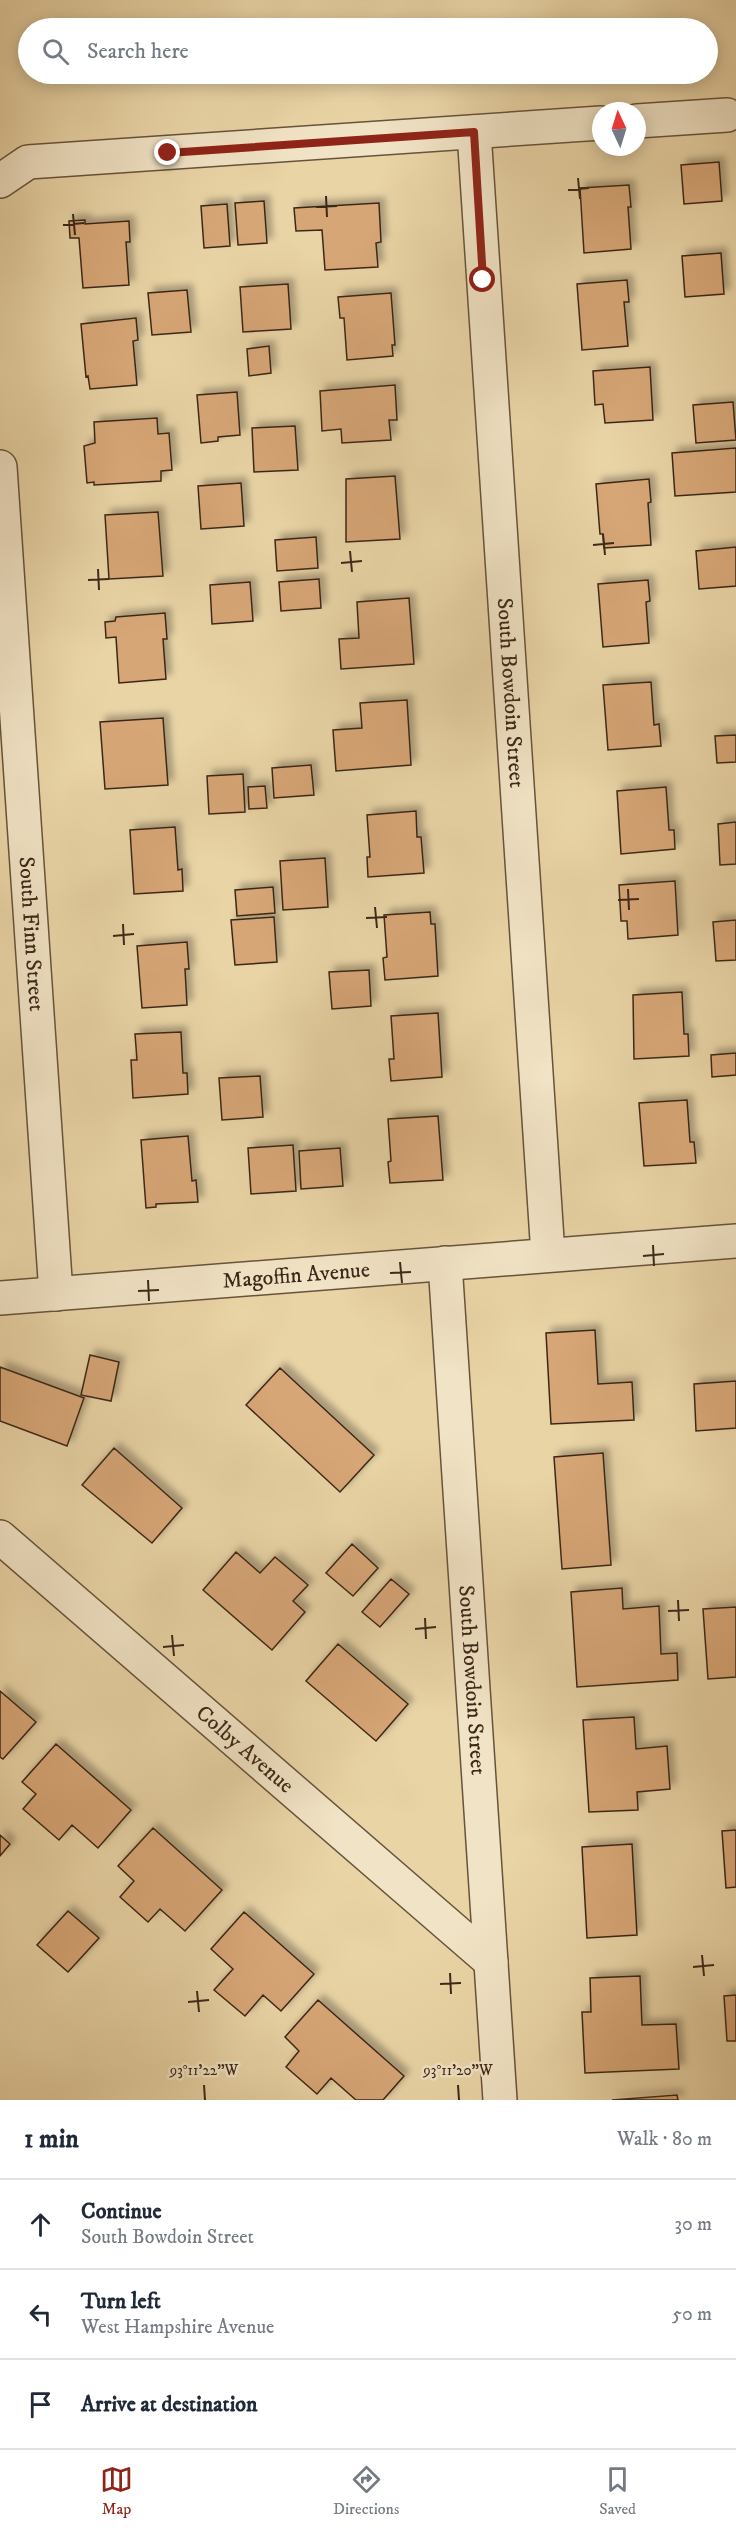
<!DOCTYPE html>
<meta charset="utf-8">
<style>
body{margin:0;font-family:"IM FELL DW Pica",serif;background:#f2f2f3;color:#1f2937}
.compass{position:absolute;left:592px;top:102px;width:54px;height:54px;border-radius:50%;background:#fff;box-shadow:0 3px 15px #0003;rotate:356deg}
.stop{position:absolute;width:18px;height:18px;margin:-14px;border:4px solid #8f2418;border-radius:50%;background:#fff}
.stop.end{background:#8f2418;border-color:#fff;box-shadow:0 2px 6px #0008}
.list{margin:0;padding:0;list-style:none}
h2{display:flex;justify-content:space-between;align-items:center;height:78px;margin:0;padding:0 24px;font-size:26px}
h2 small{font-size:20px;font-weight:400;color:#747a83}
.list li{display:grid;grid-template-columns:39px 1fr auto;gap:18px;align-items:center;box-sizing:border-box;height:90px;padding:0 24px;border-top:2px solid #e0e1e3}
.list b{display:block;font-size:22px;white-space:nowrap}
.list p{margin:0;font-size:20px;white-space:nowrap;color:#747a83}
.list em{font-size:20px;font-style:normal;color:#747a83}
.icon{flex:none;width:33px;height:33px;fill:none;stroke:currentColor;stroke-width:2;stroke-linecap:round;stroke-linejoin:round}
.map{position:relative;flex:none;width:736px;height:2100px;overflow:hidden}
.search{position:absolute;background:#fff;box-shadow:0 3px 15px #0003;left:18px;right:18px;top:18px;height:66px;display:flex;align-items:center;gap:15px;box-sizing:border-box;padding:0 21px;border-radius:33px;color:#747a83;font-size:22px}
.sheet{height:348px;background:#fff}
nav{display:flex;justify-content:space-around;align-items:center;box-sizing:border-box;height:84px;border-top:2px solid #e0e1e3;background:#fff;font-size:16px;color:#747a83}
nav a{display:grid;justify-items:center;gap:3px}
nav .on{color:#8f2418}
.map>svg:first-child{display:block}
.building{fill:#d7a677;stroke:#3c2818;stroke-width:1.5;filter:url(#shadow)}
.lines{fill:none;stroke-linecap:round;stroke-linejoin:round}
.street-casing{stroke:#67533c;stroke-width:36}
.street{stroke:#f1e3c5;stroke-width:33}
.route{stroke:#8f2418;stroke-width:8}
.ticks{fill:none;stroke:#3c2818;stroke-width:2}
.labels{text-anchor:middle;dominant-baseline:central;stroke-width:5;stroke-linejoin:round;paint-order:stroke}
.street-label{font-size:22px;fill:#3c2818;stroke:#f1e3c5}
.ticks-label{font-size:15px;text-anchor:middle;fill:#3c2818;stroke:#f1e3c5;stroke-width:5;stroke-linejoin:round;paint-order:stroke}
</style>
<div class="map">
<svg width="736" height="2100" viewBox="0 0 736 2100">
<defs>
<filter id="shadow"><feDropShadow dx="5.5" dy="-5.5" stdDeviation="3" flood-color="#0004"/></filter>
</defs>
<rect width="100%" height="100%" fill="#e9d4a6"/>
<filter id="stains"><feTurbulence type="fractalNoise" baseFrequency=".00333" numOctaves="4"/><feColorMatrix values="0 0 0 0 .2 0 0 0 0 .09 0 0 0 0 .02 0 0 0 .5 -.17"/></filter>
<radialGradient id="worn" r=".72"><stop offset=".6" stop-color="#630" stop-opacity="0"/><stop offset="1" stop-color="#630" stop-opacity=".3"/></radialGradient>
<!-- building -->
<path class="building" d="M719,162L722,201L684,204L681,165Z
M629,185L631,207H628L631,249L584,253L580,188Z
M264,201L267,243L238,245L235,203Z
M379,203L381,242L376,243L378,267L325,270L322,230L296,231L294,208Z
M227,204L230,246L204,248L201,206Z
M85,220V224L129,221L130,242H126L129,285L83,288L79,238H70L69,221Z
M721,253L724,294L685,297L682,256Z
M627,280L629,302H624L628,346L582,350L577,284Z
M288,284L291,329L243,332L240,287Z
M187,290L191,332L152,335L148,293Z
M391,293L395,345H392L393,356L347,360L344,318H340L338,297Z
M136,318L138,340L133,341L137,385L90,389L88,376L86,377L81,324Z
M269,346L271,373L249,376L247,349Z
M650,367L653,420L605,423L603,404L595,405L593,371Z
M395,385L397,420H389L391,440L342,443L341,429L322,431L320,391Z
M237,392L240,435L218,437V441L201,443L197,395Z
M733,402L736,440L696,443L693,405Z
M157,418L158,434L169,433L172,470L161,471V481L94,485V482L87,483L84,446L95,443L94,422Z
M295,426L298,470L254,472L252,428Z
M736,448V492L675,496L672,453Z
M395,476L400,539L346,542V479Z
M649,479L651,502L648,503L651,545L604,548L603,534H600L596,484Z
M241,483L244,526L201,529L198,486Z
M158,512L163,576L109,579L105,515Z
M316,537L318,568L277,571L275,540Z
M736,547V586L699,589L696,551Z
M319,579L321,608L281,611L279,582Z
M648,580L650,601L646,602L649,643L603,647L598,584Z
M250,582L253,621L212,624L210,585Z
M409,598L414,664L341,669L339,639L359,638L357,602Z
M165,613L167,639H163L166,679L119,683L116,637L106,638L105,622L115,621L116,617Z
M651,682L654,725L659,724L661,746L608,750L603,685Z
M407,700L411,765L336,771L333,730L362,728L360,703Z
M163,718L168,785L105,789L100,722Z
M736,735V762L717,763L715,736Z
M311,765L314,795L274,798L272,768Z
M243,774L245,812L209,814L207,776Z
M265,786L267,808L249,809L248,787Z
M666,787L669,830H674L675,849L621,854L617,791Z
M416,811L417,837H421L424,873L368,877L367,857H370L367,815Z
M736,822V864L720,865L718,824Z
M175,827L178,870L182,869L183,891L134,894L130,830Z
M325,858L328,907L283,910L280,861Z
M675,881L678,935L628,939L627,921H621L619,885Z
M273,887L275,913L237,916L235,890Z
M430,912L431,924H435L438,976L385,980L383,958L387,957L384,915Z
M274,917L277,962L235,965L231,920Z
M736,920V960L716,961L713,922Z
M187,942L189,969H185L187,1005L142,1008L137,946Z
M369,970L371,1006L332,1009L329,972Z
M682,992L684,1034H688L689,1056L634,1059L633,995Z
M438,1013L442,1077L391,1081L389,1059H394L391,1016Z
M181,1032L183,1073H187L188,1094L133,1098L131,1060H137L135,1034Z
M736,1053V1075L712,1077L711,1055Z
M260,1076L263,1117L222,1120L219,1078Z
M687,1100L690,1142H694L696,1163L644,1166L639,1103Z
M438,1116L443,1180L390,1183L388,1162L391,1161L388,1119Z
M188,1136L192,1181L196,1180L198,1202L156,1204V1207L146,1208L141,1140Z
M293,1145L296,1191L251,1194L248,1148Z
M340,1148L343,1186L301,1189L299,1151Z
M595,1330L598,1384L632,1382L634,1420L551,1424L546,1333Z
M90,1355L119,1362L111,1401L81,1395Z
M0,1367L84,1398L67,1446L0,1421Z
M280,1368L374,1455L340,1492L246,1405Z
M736,1381V1428L696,1431L694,1384Z
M114,1448L182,1508L152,1543L82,1485Z
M603,1453L611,1565L562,1569L554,1457Z
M352,1544L378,1568L353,1596L326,1573Z
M236,1552L260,1573L275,1557L308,1585L293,1601L305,1612L272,1650L203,1590Z
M391,1579L409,1594L380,1627L362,1612Z
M622,1588L623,1609L659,1606L661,1654L677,1653L678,1680L577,1687L571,1592Z
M736,1607V1677L708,1679L703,1609Z
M338,1644L408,1704L376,1741L306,1681Z
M0,1691L36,1722L3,1759L0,1757Z
M634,1717L636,1749L667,1746L670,1789L637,1792L638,1810L589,1812L583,1720Z
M56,1744L131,1810L98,1848L72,1825L59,1840L23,1809L36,1794L22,1782Z
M153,1828L222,1890L185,1931L160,1909L148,1922L120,1897L134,1881L118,1866Z
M736,1830V1887L726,1888L722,1831Z
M0,1835L10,1844L0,1856Z
M632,1844L637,1935L587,1938L582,1847Z
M68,1911L99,1938L68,1972L37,1945Z
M244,1912L314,1974L281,2011L263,1995L245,2016L214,1990L233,1969L211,1949Z
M640,1976L642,2025L676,2024L679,2069L585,2073L582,2012H591L590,1978Z
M736,1995V2041H727L724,1996Z
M318,2000L404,2076L383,2100H356L331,2078L317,2094L286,2067L299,2051L285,2037Z
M677,2095L678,2100H612Z"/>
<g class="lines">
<defs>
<g id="street">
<path d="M637,121L727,115"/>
<path id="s1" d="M474,132L548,1255"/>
<path d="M0,181L28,162L601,123"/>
<path id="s2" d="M0,467L56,1294"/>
<path id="s3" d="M445,1263L500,2100"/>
<path id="s4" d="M0,1298L736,1241"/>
<path id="s5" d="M0,1537L491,1962"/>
</g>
</defs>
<!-- street casing -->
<use href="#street" class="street-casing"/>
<!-- street -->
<use href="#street" class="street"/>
</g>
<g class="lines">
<!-- route -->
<path class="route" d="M168,153L474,132L483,280"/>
</g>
<!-- ticks -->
<path class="ticks" d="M578,178L580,199M568,190L589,188M326,196L327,217M316,207L337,206M73,214L75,235M63,225L84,223M603,534L605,555M593,545L614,543M350,551L352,572M341,563L362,561M98,569L99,590M88,580L109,579M628,889L629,910M618,900L639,899M375,907L377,928M366,918L387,917M123,924L124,945M113,936L134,934M653,1245L654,1266M643,1256L664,1254M400,1262L402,1283M390,1273L411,1272M148,1280L149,1301M138,1291L159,1290M678,1600L679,1621M668,1611L689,1610M425,1618L426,1639M415,1629L436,1627M172,1635L174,1656M163,1647L184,1645M702,1955L704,1976M693,1967L714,1965M450,1973L451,1994M440,1984L461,1983M197,1991L199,2012M188,2002L209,2000M204,2085L205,2100M458,2085L459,2100"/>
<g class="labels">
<!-- street labels -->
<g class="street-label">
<text stroke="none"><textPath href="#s1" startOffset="562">South Bowdoin Street</textPath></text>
<text stroke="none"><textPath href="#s2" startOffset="468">South Finn Street</textPath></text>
<text stroke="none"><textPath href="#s4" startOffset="297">Magoffin Avenue</textPath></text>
<text stroke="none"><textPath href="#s3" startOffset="418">South Bowdoin Street</textPath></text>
<text stroke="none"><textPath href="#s5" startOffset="324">Colby Avenue</textPath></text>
</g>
</g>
<g class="ticks-label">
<text x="204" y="2075">93°11'22"W</text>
<text x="458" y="2075">93°11'20"W</text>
</g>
<rect width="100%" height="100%" filter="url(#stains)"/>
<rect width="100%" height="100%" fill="url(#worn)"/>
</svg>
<svg class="compass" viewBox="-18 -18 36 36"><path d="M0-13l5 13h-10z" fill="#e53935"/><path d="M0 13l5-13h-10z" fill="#747a83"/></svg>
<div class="stop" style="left:483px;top:280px"></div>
<div class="stop end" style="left:168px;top:153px"></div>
<div class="search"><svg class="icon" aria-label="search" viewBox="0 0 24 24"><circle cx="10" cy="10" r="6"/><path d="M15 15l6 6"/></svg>Search here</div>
</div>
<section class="sheet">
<h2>1 min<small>Walk · 80 m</small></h2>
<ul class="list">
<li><svg class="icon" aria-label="ahead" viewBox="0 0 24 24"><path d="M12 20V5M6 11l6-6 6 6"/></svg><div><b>Continue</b><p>South Bowdoin Street</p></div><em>30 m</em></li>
<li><svg class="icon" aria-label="left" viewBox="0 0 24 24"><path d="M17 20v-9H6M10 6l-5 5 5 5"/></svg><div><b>Turn left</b><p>West Hampshire Avenue</p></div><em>50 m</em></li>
<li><svg class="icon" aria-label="arrive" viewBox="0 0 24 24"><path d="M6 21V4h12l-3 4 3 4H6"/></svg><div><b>Arrive at destination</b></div></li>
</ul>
</section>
<nav>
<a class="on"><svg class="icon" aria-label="map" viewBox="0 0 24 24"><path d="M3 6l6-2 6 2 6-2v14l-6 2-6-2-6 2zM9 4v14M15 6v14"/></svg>Map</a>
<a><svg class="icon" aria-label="directions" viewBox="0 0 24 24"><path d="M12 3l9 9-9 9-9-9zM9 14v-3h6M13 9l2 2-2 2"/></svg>Directions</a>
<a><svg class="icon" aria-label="saved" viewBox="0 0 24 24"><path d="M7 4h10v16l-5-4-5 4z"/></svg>Saved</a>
</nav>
